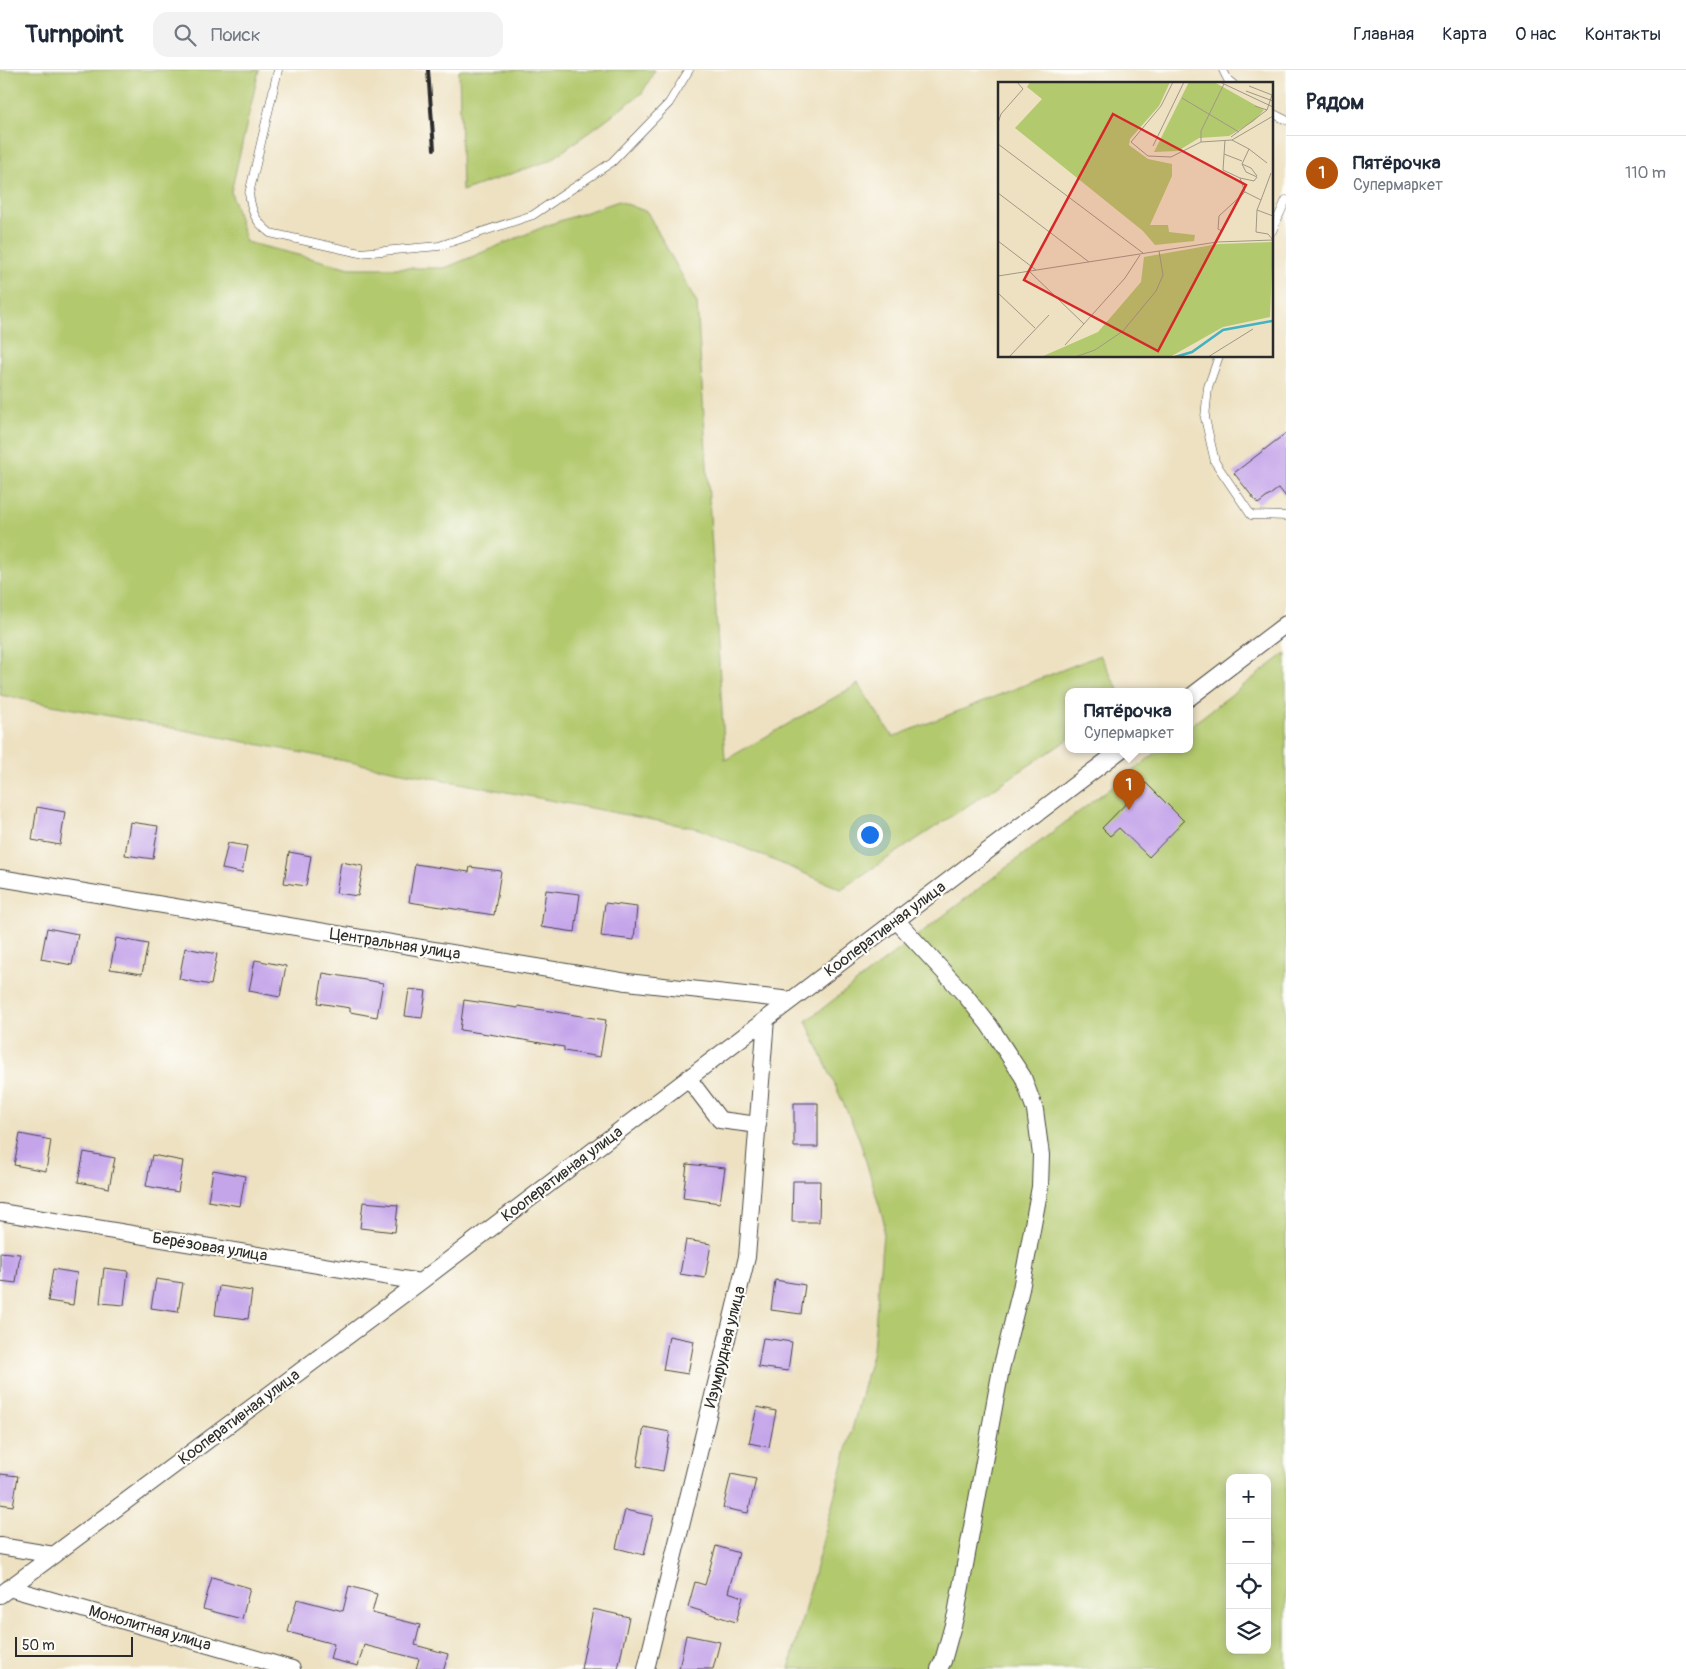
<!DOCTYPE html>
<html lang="ru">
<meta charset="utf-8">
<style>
body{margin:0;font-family:Pangolin,sans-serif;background:#f2f2f3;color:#1f2937}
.controls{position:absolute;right:15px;bottom:15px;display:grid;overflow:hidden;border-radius:10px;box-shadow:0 2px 12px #0003}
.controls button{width:45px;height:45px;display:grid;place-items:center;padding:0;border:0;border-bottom:1px solid #e0e1e3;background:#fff;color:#1f2937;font:25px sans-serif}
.scale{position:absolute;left:15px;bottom:12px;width:118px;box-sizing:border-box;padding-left:5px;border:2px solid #2b2b2b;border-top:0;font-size:14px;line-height:18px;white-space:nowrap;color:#2b2b2b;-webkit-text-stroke:4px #fdfcf7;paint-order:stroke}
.you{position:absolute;left:869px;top:764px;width:18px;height:18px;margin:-12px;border:4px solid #fff;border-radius:50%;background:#1a73e8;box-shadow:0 0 0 8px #1a73e833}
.badge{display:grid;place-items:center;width:32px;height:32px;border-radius:50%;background:#b45309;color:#fff;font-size:16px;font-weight:700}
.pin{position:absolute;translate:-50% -41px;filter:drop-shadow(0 1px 2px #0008)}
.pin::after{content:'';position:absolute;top:26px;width:18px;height:15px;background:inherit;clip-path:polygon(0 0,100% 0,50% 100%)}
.popup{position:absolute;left:1065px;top:618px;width:128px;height:65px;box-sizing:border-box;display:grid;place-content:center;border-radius:10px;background:#fff;filter:drop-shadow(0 1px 4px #0005);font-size:16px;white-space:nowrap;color:#747a83}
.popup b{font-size:19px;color:#1f2937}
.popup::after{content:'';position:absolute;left:50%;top:100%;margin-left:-10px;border:10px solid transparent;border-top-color:#fff}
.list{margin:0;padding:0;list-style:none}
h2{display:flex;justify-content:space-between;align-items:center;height:65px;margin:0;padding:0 20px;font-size:21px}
h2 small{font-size:16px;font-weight:400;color:#747a83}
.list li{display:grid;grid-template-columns:32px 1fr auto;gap:15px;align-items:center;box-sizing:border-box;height:75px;padding:0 20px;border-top:1px solid #e0e1e3}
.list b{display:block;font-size:19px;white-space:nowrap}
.list p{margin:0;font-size:16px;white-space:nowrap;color:#747a83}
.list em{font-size:16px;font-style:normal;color:#747a83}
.icon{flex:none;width:28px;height:28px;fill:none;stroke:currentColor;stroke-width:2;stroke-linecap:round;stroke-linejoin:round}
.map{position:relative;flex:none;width:1286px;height:1599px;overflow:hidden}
header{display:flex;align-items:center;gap:30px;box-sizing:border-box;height:70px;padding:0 25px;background:#fff;border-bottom:1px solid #e0e1e3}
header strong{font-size:24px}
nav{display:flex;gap:28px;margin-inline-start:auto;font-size:18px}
.search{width:350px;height:45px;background:#f2f2f3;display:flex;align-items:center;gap:12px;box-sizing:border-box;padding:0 18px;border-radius:15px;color:#747a83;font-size:19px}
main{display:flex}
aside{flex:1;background:#fff}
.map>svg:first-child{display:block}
.green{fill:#b3c96e;stroke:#6f7a4c;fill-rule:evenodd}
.building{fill:#c5a5ea}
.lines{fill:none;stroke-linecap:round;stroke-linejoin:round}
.service-casing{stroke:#484642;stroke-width:9}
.minor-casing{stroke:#484642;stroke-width:18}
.service{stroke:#fff;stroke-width:8}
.minor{stroke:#fff;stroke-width:16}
.rail{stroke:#2b2b2b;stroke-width:4}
.labels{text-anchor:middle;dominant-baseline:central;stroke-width:4.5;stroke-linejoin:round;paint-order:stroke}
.street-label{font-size:16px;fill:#2b2b2b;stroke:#fdfcf7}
.inset-river{fill:none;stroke:#44b2c0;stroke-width:2.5}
.inset-road{fill:none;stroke:#9f9885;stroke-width:1}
.view{fill:#d62828;fill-opacity:0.15;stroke:#d62828;stroke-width:2.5}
.inset-edge{fill:none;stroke:#2b2b2b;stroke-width:2.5}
</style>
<header>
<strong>Turnpoint</strong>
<div class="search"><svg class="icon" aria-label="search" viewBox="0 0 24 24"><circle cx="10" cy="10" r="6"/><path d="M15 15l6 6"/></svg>Поиск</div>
<nav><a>Главная</a><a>Карта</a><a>О нас</a><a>Контакты</a></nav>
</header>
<main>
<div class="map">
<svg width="1286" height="1599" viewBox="0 0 1286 1599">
<rect width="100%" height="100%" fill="#fdfcf7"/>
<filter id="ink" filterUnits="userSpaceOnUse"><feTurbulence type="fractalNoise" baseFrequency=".02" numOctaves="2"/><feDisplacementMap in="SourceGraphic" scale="10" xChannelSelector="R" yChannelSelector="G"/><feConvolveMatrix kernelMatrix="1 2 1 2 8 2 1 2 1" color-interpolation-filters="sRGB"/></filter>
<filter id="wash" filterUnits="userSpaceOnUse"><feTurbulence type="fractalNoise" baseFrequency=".0096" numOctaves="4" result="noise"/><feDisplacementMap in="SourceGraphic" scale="20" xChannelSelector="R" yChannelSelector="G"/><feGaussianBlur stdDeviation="1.12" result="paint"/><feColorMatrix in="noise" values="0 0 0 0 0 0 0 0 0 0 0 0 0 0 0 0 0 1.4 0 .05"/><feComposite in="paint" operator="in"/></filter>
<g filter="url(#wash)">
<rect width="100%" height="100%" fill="#ede1c1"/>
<!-- green -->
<path class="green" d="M0,0H259L231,122L246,172L350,198H445L548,155L619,131L647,142L697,233L725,690L858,614L893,667L1100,585L1119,621H1069V669L841,819L700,759L0,625Z
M459,0H655L642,23L551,90L462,121Z
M1286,583V1599H789L873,1280L884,1152L859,1068L806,951L1161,679H1189V657ZM1230,1408H1267V1580H1230Z"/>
<g id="blocks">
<!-- building -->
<path class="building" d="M1286,363V427L1279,418L1258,434L1234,403Z
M1146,713L1184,751L1149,787L1119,758L1110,766L1102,758Z
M37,737L65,742L60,775L32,770Z
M130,752L158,756L153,789L125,785Z
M228,773L247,776L242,803L222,799Z
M289,782L311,786L306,816L284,813Z
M341,792L363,796L358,826L336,823Z
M415,794L469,802L470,797L501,801L494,845L409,832Z
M546,820L580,824L575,862L541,857Z
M605,833L637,837L634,870L601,866Z
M47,858L78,864L72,895L41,889Z
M116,868L148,874L142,904L110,899Z
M185,878L217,884L211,915L179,909Z
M255,890L286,896L280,927L249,921Z
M323,903L383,913L377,947L350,942V938L318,933Z
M409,919L426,921L422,948L405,946Z
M464,930L518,938V936L606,950L600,987L564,981V977L495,965L460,960Z
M794,1033H818V1077H794Z
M20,1064L51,1070L46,1101L14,1095Z
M84,1082L115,1088L109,1118L78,1112Z
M152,1085L183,1091L178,1122L146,1116Z
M687,1094L725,1098L720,1133L683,1128Z
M213,1100L245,1106L240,1136L208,1131Z
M793,1111H820L819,1152H792Z
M363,1132L398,1135L395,1162L360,1158Z
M686,1170L711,1174L705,1208L680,1204Z
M0,1182L20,1184L16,1213L0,1211Z
M104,1198L128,1201L124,1235L100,1233Z
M53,1199L77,1203L73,1235L48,1231Z
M156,1209L183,1213L178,1242L151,1238Z
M775,1210L805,1215L801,1244L771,1240Z
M219,1216L252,1221L248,1249L215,1245Z
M669,1266L694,1271L688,1304L663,1300Z
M763,1268L792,1272L788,1301L758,1297Z
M757,1337L776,1341L769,1377L749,1373Z
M644,1357L670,1362L663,1401L637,1396Z
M0,1404L18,1406L13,1436L0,1434Z
M731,1404L756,1409L748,1443L723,1438Z
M625,1440L653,1446L644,1485L616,1478Z
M716,1476L739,1483L728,1522L743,1527L736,1552L688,1537L695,1512L705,1515Z
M212,1507L250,1518L242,1549L203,1539Z
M349,1516L377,1524L372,1543L420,1555L415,1575L448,1584L444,1599H416L419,1589L364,1575L358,1596L330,1589L334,1574L288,1562L297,1529L343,1541Z
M593,1539L629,1547L618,1599H581Z
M686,1565L720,1572L713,1599H679Z"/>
</g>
</g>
<g filter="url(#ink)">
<use href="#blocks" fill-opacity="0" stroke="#484642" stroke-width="1"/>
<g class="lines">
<defs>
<path id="service" d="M278,0L249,124C252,143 255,151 270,163L360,183L439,176L533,145L612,92L669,33L689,0
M1223,0L1228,10L1233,14
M1272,43L1286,50
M1272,161L1286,130
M1219,286L1208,317L1205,348L1215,392L1251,445L1286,446"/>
<path id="minor" d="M1189,628L1286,554
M0,808L627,912L791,930
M896,850L966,926L989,955L1023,1007L1035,1040L1041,1085L1040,1117L1021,1219L1001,1299L956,1544L943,1591L939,1599
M688,1008L720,1050L758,1055
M0,1142L420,1212
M0,1476L54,1485
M9,1518L292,1599
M0,1525L420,1212L1122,679
M646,1599L747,1187L766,949"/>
</defs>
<!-- service casing -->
<use href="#service" class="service-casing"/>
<!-- minor casing -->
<use href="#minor" class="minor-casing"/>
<!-- service -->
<use href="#service" class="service"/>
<!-- minor -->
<use href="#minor" class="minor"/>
<!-- rail -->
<path class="rail" d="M428,0L434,79"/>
</g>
</g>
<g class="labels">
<!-- street labels -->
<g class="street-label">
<text transform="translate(885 859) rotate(-37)">Кооперативная улица</text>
<text transform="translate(395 874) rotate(9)">Центральная улица</text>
<text transform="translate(562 1104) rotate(-37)">Кооперативная улица</text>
<text transform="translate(210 1177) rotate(9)">Берёзовая улица</text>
<text transform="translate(725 1277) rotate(-76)">Изумрудная улица</text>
<text transform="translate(239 1347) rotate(-37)">Кооперативная улица</text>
<text transform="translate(150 1558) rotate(16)">Монолитная улица</text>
</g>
</g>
<!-- overview -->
<g transform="translate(998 12)">
<rect width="275" height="275" fill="#ede1c1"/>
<path d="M32,0H172L161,24L132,57L131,63L150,77L174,82V94L152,143H170L171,150L197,153L196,159L157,163L145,149L17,46L44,17L29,5ZM191,0H216L266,28L256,39L231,54L201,56L180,69L156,70ZM275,160L272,235L225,245L172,275H43L100,250L143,200L146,175L220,162Z" fill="#b3c96e"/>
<path class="inset-river" d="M177,275L194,270L225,248L274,239"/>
<path class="inset-road" d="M175,0L163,24L133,60L150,74L173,75L203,60L234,58L275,34M226,2L275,25M251,4L274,13L269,28L257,24M248,9L275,19M184,16L241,50M0,41L3,32L25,7L19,0M233,55L269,28M227,58L225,88L242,96M234,58L251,67L244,82L248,90L259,95L256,99L242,96L247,110M203,60V49L226,2L222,0M0,62L145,171M155,64L186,0M251,67L269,81M226,72L244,79M244,82L253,86L259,94M0,111L91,180M263,118L273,91M259,128L258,150L270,152L275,158M224,149L220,147L221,134L247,110L263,118L259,128L275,134M0,159L38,188M32,190L86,242M0,194L219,160L275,158M0,211L37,246M67,263L127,196L142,173M11,275L51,233M77,275L97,268L125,249L158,209L165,193L161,169M210,275L255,247"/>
<path class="view" d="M115,32L248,103L160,269L26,198Z"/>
<rect width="275" height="275" class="inset-edge"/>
</g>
</svg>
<div class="controls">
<button>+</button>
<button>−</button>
<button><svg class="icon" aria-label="locate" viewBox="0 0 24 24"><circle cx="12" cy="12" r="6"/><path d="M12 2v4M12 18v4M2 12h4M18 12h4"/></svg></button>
<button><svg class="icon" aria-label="layers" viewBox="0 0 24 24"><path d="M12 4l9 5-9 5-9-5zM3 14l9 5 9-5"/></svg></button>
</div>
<div class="scale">50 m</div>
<div class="you"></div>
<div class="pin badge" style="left:1129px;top:740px">1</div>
<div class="popup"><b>Пятёрочка</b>Супермаркет</div>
</div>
<aside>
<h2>Рядом<small></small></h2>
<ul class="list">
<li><span class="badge">1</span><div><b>Пятёрочка</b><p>Супермаркет</p></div><em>110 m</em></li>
</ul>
</aside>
</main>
